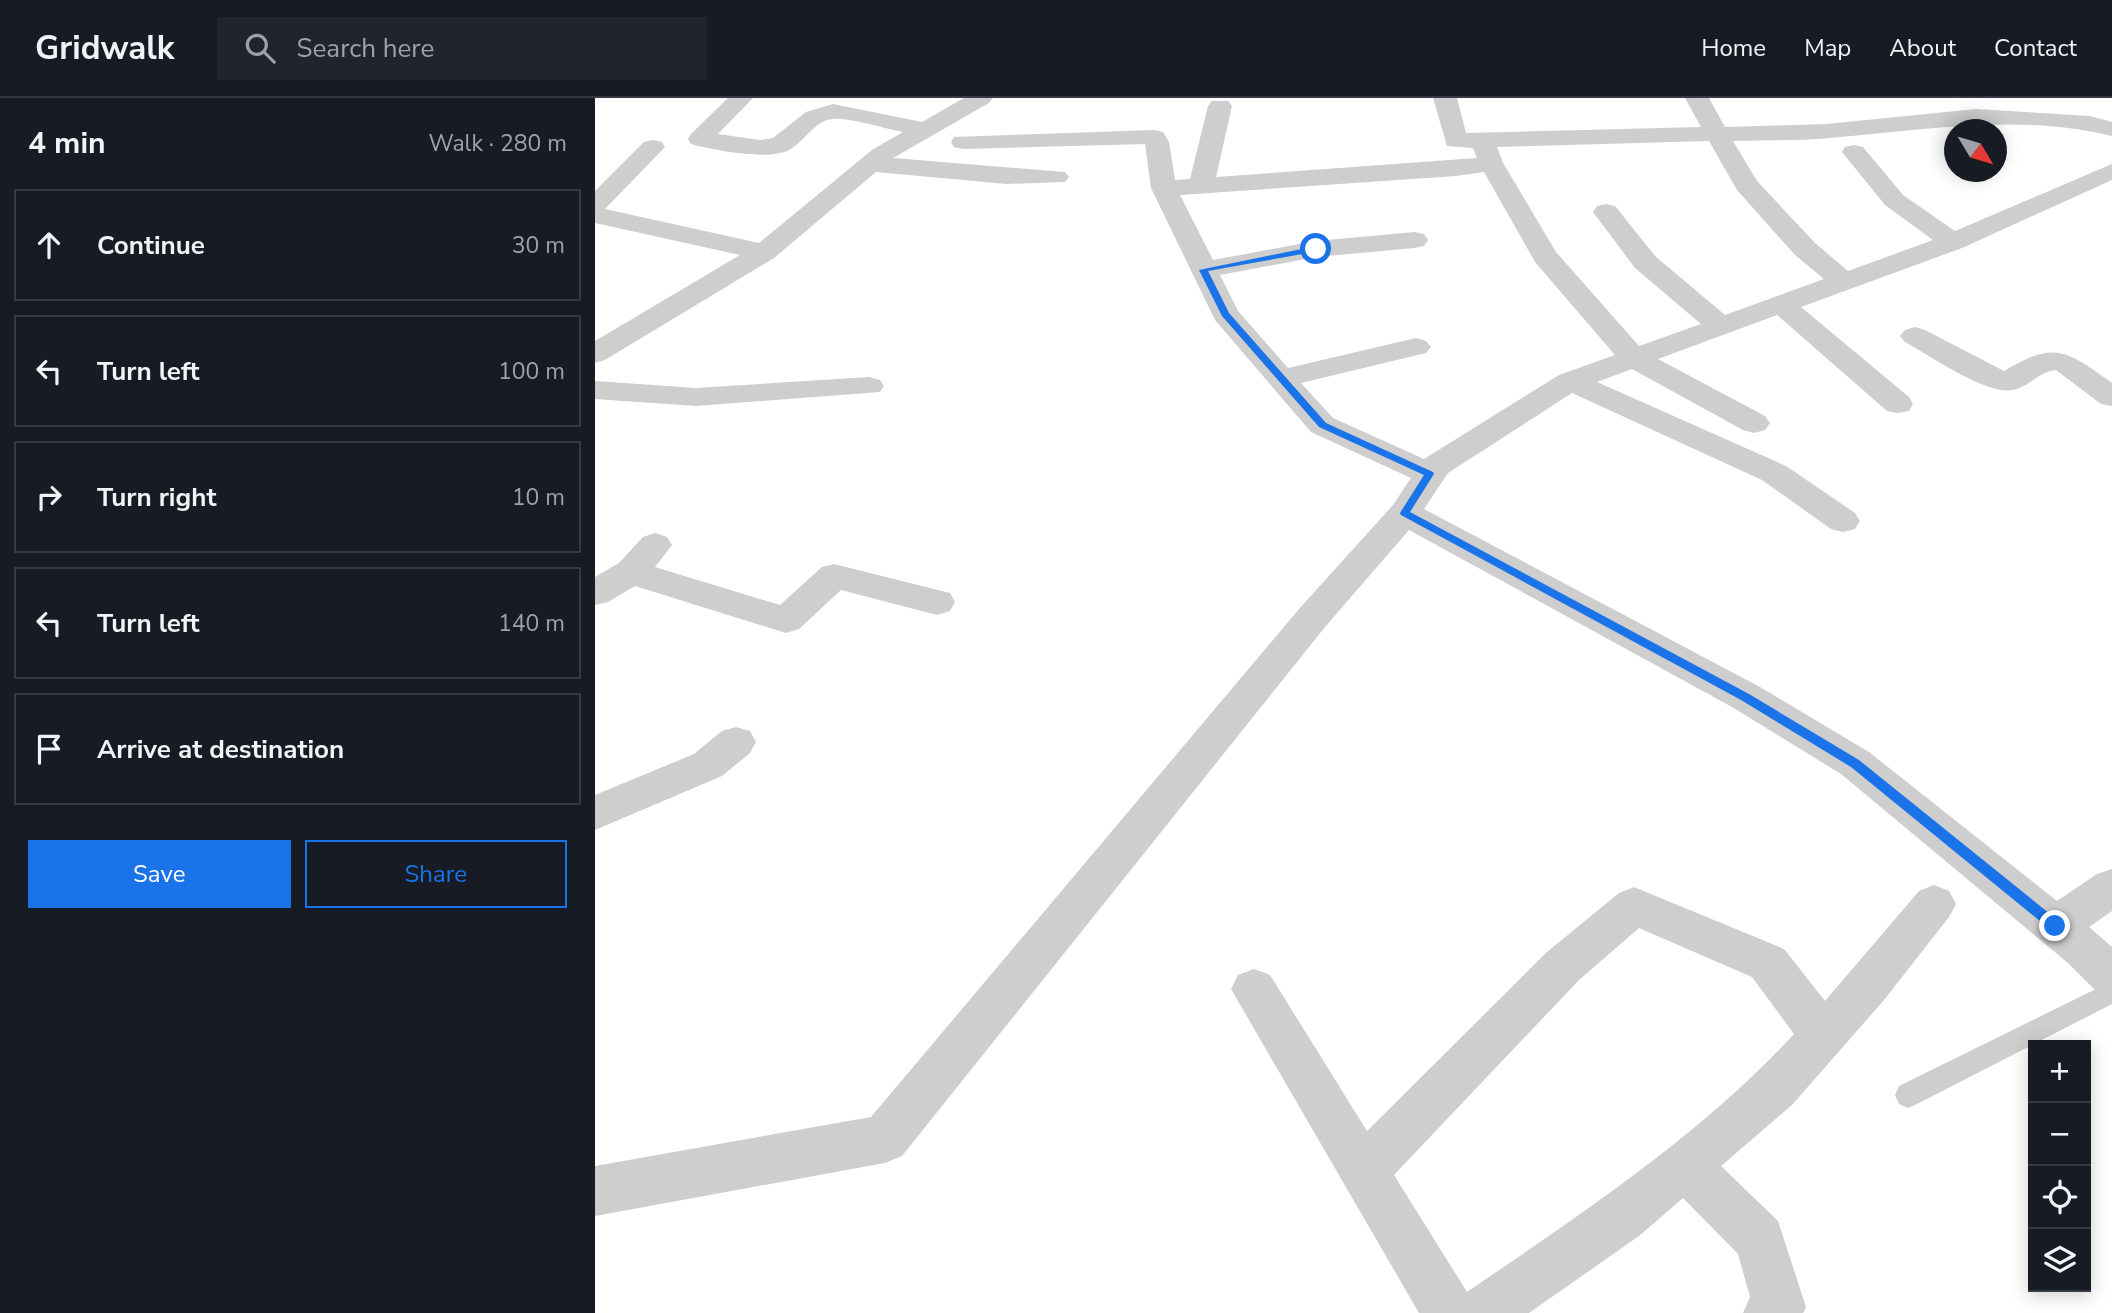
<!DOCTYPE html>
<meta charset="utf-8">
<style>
body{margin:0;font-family:"Nunito Sans",sans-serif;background:#20242c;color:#f1f3f6}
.controls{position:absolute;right:21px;bottom:21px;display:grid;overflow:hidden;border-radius:0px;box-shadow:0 4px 18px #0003}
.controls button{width:63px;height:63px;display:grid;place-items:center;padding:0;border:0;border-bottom:2px solid #363941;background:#171b24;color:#f1f3f6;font:35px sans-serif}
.compass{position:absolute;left:1349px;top:21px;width:63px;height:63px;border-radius:50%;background:#171b24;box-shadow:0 4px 18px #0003;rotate:128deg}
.stop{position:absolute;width:21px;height:21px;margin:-16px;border:5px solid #1a73e8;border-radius:50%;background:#fff}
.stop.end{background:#1a73e8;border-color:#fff;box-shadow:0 2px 7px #0008}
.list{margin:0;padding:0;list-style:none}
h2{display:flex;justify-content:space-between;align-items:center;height:91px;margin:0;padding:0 28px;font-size:30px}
h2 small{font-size:23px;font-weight:400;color:#9ea1a6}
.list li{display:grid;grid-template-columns:46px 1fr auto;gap:21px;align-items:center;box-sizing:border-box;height:112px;margin:0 14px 14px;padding:0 14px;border:2px solid #363941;border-radius:0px}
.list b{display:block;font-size:26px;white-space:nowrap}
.list em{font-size:23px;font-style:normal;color:#9ea1a6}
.actions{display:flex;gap:14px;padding:21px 28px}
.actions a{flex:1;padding:16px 0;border:2px solid #1a73e8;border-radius:0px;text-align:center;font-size:24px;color:#1a73e8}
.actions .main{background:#1a73e8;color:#fff}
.icon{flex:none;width:38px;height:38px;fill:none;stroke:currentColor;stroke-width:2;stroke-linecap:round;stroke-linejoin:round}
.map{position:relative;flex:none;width:1517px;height:1215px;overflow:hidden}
header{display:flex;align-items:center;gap:42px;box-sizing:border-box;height:98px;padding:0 35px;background:#171b24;border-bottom:2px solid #363941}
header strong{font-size:33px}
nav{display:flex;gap:38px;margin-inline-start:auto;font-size:24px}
.search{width:490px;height:63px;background:#20242c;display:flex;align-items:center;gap:18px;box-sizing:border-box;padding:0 24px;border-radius:0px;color:#9ea1a6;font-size:26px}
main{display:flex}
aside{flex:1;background:#171b24}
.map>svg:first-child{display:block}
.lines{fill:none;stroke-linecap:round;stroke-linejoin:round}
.service{fill:#cecece;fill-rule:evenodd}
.minor{fill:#cecece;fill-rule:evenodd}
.route{fill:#1a73e8}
</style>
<header>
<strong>Gridwalk</strong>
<div class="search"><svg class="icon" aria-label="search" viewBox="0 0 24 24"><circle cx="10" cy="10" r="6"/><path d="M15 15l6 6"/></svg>Search here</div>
<nav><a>Home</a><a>Map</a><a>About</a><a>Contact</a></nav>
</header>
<main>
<aside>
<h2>4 min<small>Walk · 280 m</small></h2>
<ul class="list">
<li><svg class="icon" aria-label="ahead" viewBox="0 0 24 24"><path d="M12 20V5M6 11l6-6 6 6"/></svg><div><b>Continue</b></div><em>30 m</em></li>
<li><svg class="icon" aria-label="left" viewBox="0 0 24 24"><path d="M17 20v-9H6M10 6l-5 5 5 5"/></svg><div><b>Turn left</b></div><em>100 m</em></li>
<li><svg class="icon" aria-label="right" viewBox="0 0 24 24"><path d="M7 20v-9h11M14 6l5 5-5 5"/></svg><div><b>Turn right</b></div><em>10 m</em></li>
<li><svg class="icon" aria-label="left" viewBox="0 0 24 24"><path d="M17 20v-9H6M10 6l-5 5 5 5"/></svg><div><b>Turn left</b></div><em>140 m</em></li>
<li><svg class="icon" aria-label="arrive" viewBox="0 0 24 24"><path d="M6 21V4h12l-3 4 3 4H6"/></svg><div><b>Arrive at destination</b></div></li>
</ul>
<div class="actions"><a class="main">Save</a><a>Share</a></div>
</aside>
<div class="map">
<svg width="1517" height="1215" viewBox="0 0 1517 1215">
<rect width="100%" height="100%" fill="#fff"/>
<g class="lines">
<!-- service -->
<path class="service" d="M1517,883V906L1322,1006L1313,1010L1304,1006L1300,997L1304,988Z"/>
<!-- minor -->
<path class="minor" d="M133,0H158L123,36L165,42L178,40L211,14L238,6L327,24L369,0H398L394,5L298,60L470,74L474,79L470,84L412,86L281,74L179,160L10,262L0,265V243L145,157L0,125V93L49,44L58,42L67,44L70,49L10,111L164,145L277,52L308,34C291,31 253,19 238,21C220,22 209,44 194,52C174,63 119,52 96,46L93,41L96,36Z
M838,0H862L871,35L1106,29L1090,0H1114L1130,29L1231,26L1381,11L1495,18L1517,24V38C1424,15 1328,32 1235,40C1203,43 1170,42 1138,43L1162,83L1220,145L1253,173L1338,142L1290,107L1247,54L1250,49L1259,47L1268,49L1308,97L1360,133L1517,66V82L1367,150L1206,209L1314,299L1318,306L1314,313L1303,315L1292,313L1182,217L1063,261L1170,318L1175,325L1170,332L1159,335L1148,332L1037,271L1002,284L1191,368L1260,415L1265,423L1260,431L1248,434L1236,431L1167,382L977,295L853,375L829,411L1165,589L1274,654L1462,803L1502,776L1517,771V813L1494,829L1517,849V899L1501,893L1473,865L1246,676L1137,609L814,432L730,529L307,1058L290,1065L0,1118V1068L276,1019L704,511L798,407L816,380L716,334L620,222L556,90L550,46L368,51L359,49L356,44L359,39L559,32L568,34L574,44L580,82L595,81L613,8L617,3H633L637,8L621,79L882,60L878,50L852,48ZM1114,43L1142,92L1200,157L1229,181L1130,217L1060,158L1020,108L1011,106L1002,108L998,114L1040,170L1106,226L1044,248L961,154L908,65L902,49ZM889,74L940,164L1020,257L964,277L829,361L738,320L706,285L831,255L836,249L831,243L821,240L693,270L643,213L625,177L721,159L820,150L829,148L833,142L829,136L820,134L721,143L618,162L585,97L861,78Z
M1320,229L1330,232L1409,273C1460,242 1472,253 1517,285V308L1506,306L1461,272C1443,274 1434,289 1417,292C1391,297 1334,257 1310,244L1305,238L1310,232Z
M274,279L285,282L289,288L285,294L101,308L0,301V283L101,290Z
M60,435L72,439L77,447L60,469L185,507L227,469L239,466L355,495L360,504L355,513L342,517L246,492L204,531L191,535L40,488L13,504L0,507V479L24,465L48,439Z
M141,629L155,633L161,644L155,655L127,678L0,732V697L99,656L127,633Z
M1339,787L1354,793L1361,806L1354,819L1289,902L1197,1007L1126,1068L1183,1123L1211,1209L1208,1215H1148L1155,1199L1143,1156L1088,1100L1044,1138L934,1215H824L636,891L643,877L659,871L675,877L772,1033L952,854L1024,795L1039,789L1189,851L1230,903L1324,793ZM1044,830L1157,879L1199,936C1105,1038 986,1116 872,1194L799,1077L984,882Z"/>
</g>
<!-- route -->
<path class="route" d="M721,148L724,153L613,173L634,215L731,325L838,374L839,376L815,414L1154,596L1264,662L1465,824V832H1456L1256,669L1146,602L806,417L805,415L829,377L724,329L627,218L604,172Z"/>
</svg>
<div class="controls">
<button>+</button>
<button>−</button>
<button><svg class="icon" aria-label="locate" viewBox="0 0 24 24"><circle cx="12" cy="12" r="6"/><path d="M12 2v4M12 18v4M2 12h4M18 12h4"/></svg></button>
<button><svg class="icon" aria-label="layers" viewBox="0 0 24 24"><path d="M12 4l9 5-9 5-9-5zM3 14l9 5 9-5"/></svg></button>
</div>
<svg class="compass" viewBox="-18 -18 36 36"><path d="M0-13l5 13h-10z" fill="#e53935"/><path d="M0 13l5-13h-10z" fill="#9ea1a6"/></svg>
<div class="stop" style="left:721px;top:151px"></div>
<div class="stop end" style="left:1460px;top:828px"></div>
</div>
</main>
